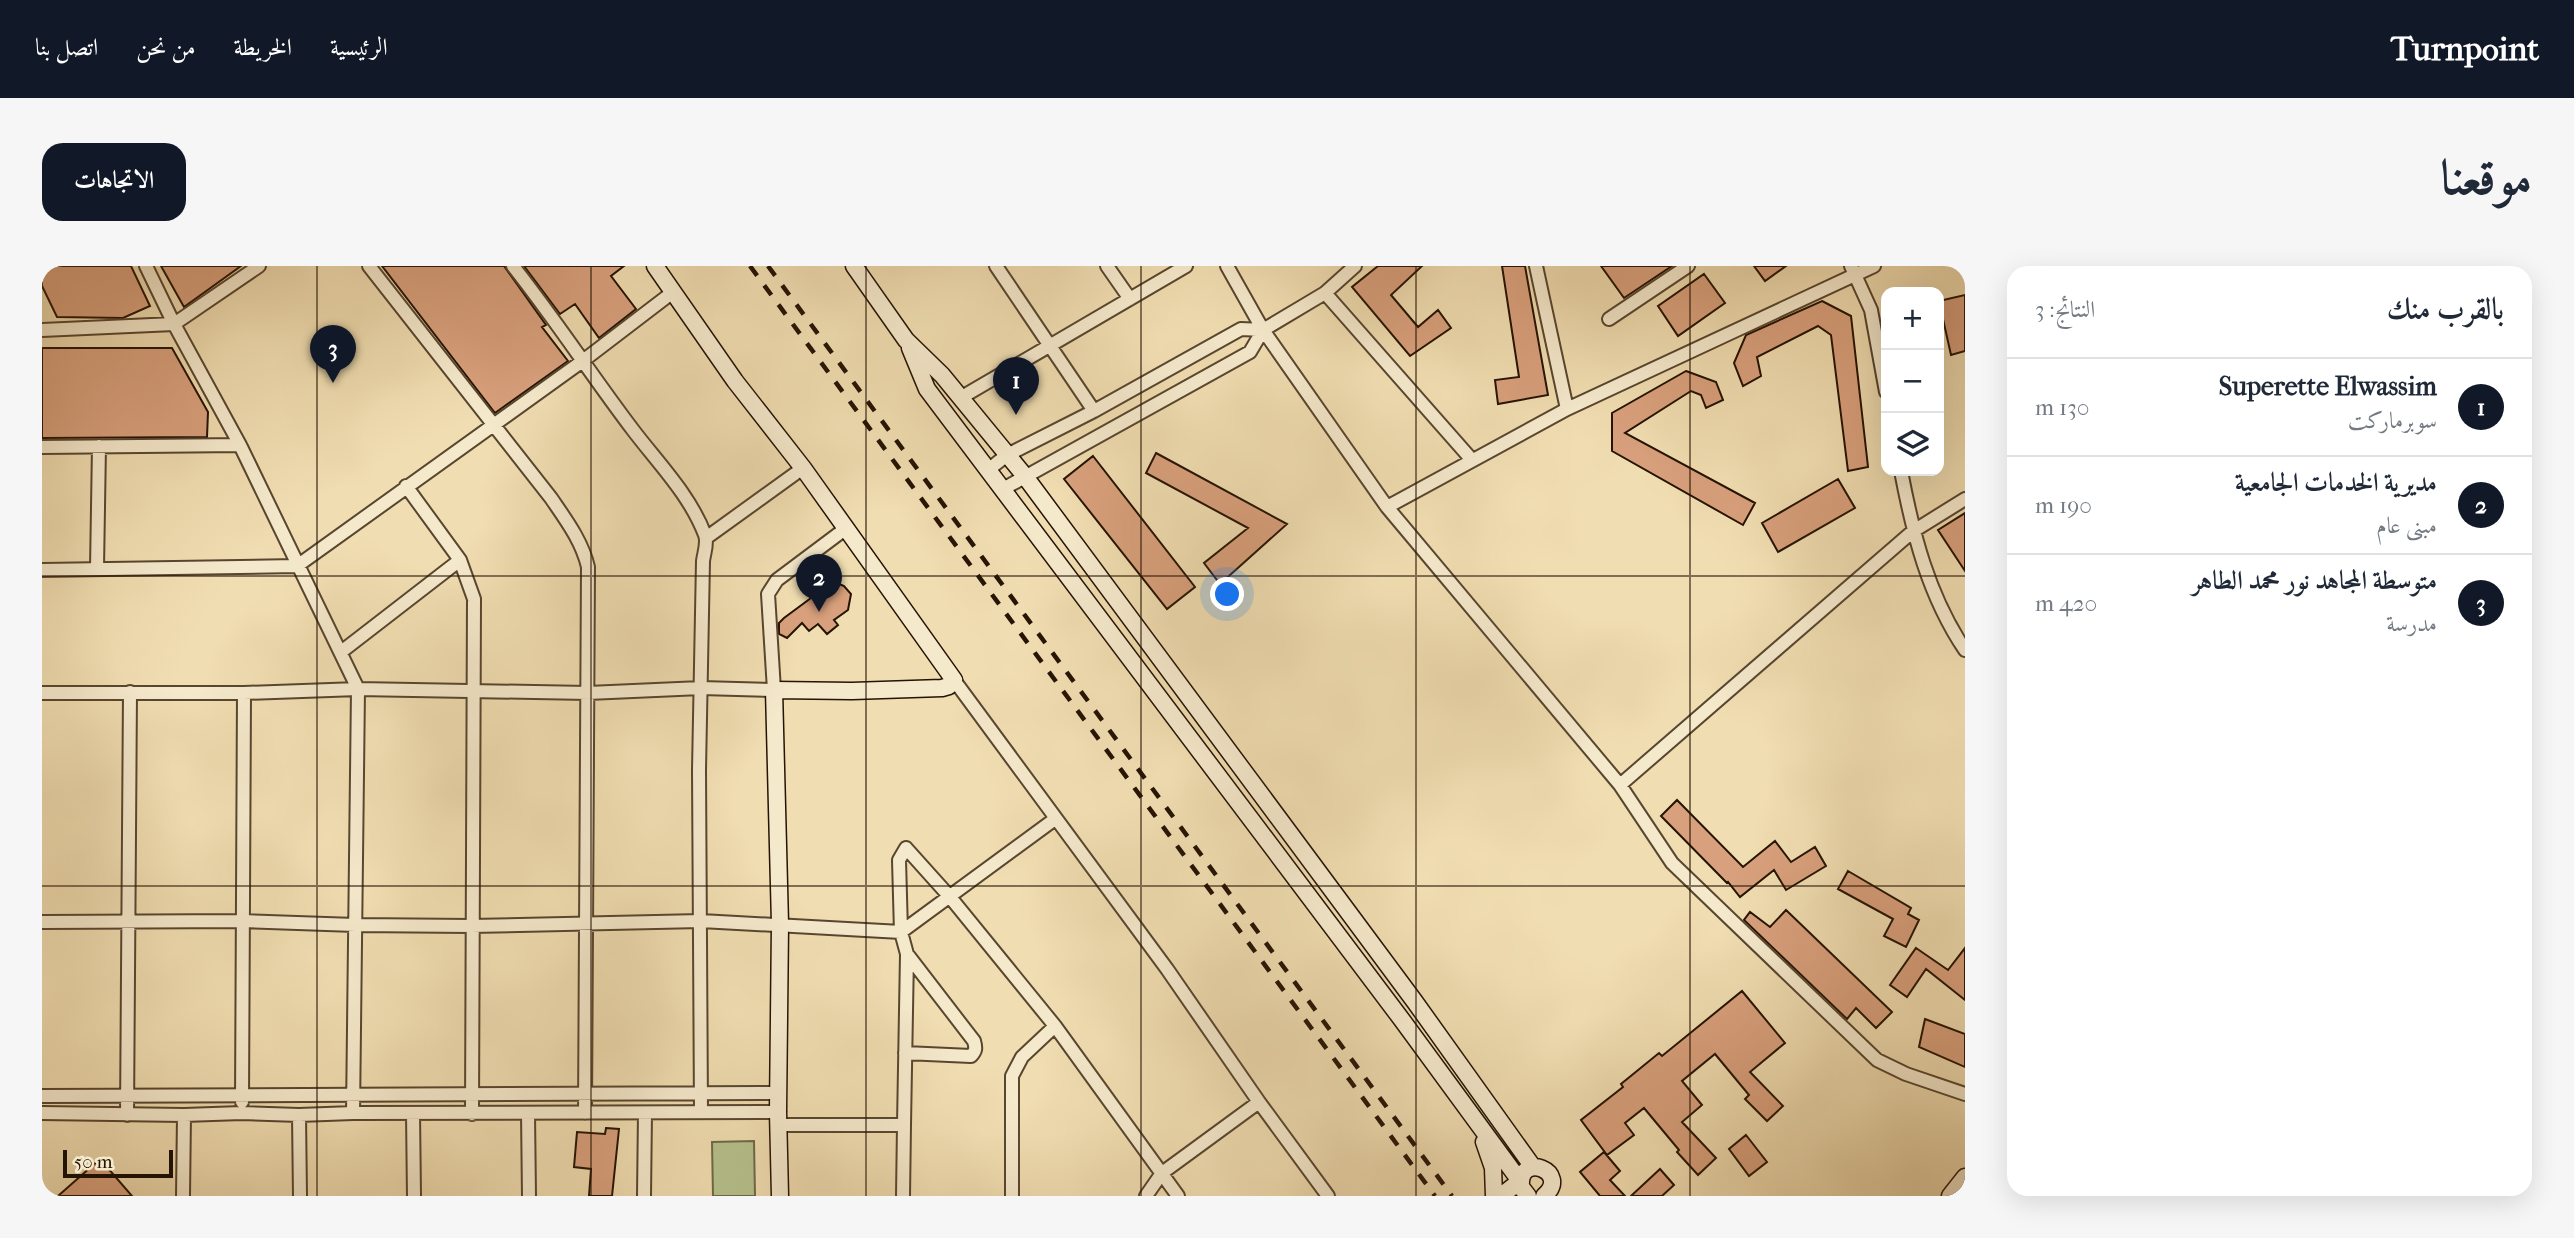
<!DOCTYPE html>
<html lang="ar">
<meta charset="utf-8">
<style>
body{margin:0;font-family:"IM FELL French Canon",Amiri,serif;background:#f6f6f7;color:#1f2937;direction:rtl}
.controls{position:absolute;right:21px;top:21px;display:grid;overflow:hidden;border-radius:14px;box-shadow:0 7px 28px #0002}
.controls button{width:63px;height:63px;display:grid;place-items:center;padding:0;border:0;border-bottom:2px solid #e0e1e3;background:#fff;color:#1f2937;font:35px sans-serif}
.scale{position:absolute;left:21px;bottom:18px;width:110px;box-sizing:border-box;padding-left:7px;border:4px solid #251304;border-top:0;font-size:19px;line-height:24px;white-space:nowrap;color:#251304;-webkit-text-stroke:5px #f5e9cc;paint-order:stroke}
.you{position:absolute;left:1186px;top:329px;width:24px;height:24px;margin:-18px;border:5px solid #fff;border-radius:50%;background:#1a73e8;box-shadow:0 0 0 10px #1a73e833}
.badge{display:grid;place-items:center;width:46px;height:46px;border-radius:50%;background:#111827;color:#fff;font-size:23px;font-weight:700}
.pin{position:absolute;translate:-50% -58px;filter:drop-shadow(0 2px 4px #0008)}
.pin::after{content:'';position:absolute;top:37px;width:24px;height:21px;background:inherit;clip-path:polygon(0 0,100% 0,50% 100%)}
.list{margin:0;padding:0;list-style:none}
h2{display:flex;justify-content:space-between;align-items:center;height:91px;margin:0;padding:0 28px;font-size:30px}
h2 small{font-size:23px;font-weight:400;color:#747a83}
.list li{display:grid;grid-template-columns:46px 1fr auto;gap:21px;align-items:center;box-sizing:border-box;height:98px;padding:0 28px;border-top:2px solid #e0e1e3}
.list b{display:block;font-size:26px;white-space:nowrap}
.list p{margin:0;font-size:23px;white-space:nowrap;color:#747a83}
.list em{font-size:23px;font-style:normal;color:#747a83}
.icon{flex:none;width:38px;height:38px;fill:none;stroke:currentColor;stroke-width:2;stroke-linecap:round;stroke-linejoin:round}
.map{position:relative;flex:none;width:1923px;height:930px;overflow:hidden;direction:ltr;border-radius:21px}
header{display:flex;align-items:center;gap:42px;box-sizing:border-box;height:98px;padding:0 35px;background:#111827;color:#fff}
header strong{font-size:33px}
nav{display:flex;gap:38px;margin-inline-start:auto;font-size:24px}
.intro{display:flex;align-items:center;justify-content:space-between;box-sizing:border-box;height:168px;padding:0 42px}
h1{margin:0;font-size:49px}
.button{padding:18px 32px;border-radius:21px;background:#111827;color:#fff;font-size:24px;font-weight:700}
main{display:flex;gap:42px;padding:0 42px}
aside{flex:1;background:#fff;border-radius:21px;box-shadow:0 7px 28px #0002}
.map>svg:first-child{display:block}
.green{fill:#b6c28e;stroke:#6e6a49;stroke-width:2}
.building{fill:#d8a07c;stroke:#251304;stroke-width:2}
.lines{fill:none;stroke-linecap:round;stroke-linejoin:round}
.street-casing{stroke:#58462f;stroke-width:16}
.secondary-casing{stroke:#251304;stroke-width:19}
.street{stroke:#f5e9cc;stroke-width:12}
.secondary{stroke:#f5e9cc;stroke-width:16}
.rail{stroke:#251304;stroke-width:4.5;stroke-dasharray:12 12;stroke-linecap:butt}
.grid{fill:none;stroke:#251304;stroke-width:2;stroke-opacity:0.55}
</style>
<header>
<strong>Turnpoint</strong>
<nav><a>الرئيسية</a><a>الخريطة</a><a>من نحن</a><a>اتصل بنا</a></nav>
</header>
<div class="intro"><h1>موقعنا</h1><a class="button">الاتجاهات</a></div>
<main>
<aside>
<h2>بالقرب منك<small>النتائج: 3</small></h2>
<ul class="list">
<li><span class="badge">1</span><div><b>Superette Elwassim</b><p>سوبرماركت</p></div><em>130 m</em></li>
<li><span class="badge">2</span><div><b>مديرية الخدمات الجامعية</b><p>مبنى عام</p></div><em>190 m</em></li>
<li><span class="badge">3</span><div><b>متوسطة المجاهد نور محمد الطاهر</b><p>مدرسة</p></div><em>420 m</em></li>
</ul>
</aside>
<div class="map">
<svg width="1923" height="930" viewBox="0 0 1923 930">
<rect width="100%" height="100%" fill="#f0ddb1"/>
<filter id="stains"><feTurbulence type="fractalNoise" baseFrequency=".00286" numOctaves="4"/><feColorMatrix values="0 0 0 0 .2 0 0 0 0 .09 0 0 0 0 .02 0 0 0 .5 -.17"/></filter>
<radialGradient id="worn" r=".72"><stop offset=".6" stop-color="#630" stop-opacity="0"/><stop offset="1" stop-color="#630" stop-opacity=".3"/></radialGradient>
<!-- green -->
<path class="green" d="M712,875L713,930H671L670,876Z"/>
<!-- building -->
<path class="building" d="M0,0H89L108,40L81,52L15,51L0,20Z
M119,0H199L142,41Z
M340,0H462L504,59L500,61L526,95L453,147Z
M482,0H582L569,10L594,43L557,72L533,38L518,48Z
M1336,0H1380L1349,29L1376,61L1396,44L1409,62L1368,90L1310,21Z
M1460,0H1483L1506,129L1456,138L1453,114L1477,111Z
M1559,0H1630L1582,32Z
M1712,0H1744L1723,15Z
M1662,8L1683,37L1636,70L1616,40Z
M1923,29V85L1909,89L1897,35Z
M1780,35L1809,50L1826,201L1806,205L1789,69L1776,60L1715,91L1719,110L1701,120L1692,97L1704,69Z
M0,82H130L166,146L165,171L0,172Z
M1644,105L1674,116L1681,134L1664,142L1659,129L1649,125L1583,167L1713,237L1701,259L1570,185V147Z
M1114,187L1245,258L1178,318L1162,297L1206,262L1104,207Z
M1051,190L1153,321L1125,343L1022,213Z
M1796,213L1813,242L1736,286L1720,257Z
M1923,247V305L1896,264Z
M795,317L802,320L809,328L806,344L792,354L796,359L785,368L776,358L767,365L760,357L745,372L737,368V357L742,352L773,329L785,323L783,320Z
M1635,534L1701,601L1733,575L1749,596L1773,581L1784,600L1744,624L1732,604L1698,631L1686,616L1685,617L1619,550Z
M1806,605L1869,642L1866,648L1877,654L1864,681L1842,670L1851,653L1796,623Z
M1744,644L1850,746L1834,762L1814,742L1805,753L1702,654L1708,646L1728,661Z
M1874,682L1906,704L1923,682V734L1884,703L1865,731L1848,719Z
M1700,725L1743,777L1708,806L1741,840L1725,855L1703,833L1707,829L1673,788L1640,815L1660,839L1640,856L1674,892L1656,909L1635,886L1637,884L1602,842L1583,857L1592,869L1565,889L1539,854L1581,821L1579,818L1617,787L1620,790Z
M1883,753L1923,768V801L1877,781Z
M564,862L577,863L570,930H547L549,903L532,901L535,866L563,868Z
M1704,869L1725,896L1707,910L1687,883Z
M1562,886L1578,905L1568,914L1583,930H1558L1538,906Z
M58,893L90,930H16Z
M1618,903L1632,919L1620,930H1589Z"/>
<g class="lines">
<defs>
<path id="street" d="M104,0L132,58L198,179L316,423L311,847
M327,0L509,232C524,254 540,275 546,301L543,847
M471,0C513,53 550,110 591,164C616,197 648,229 663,269C666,277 662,287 661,295L657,504L659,845
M954,0L1052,145
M1065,0L1088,33
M1185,0L1221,64L1345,241L1578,519L1630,597L1835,794L1864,808L1923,828
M1494,0L1525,143
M1809,0L1829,44L1844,126
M1283,27L1430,194
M1567,53L1646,0
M0,64L132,58L217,0
M920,131L1144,0
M0,181L198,179
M946,204L965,189L1052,145L1199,63L1221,64
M1859,205C1871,268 1886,329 1923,384
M364,220L418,294L432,333L430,848
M961,223L1208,86L1221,64L1283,27L1313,0
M1345,241L1525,143L1832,0
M664,272L761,202
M55,302L57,180
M0,304L255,300L542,94L631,26
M299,386L418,294
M912,414L1125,703L1217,836L1286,930
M0,427H202L316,423L546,427L659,422L732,424L726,328L735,314L803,263
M1578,519L1870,266L1923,233
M0,656L201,655L313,659L429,660L659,655L859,666L1013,553
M863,787L929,790C934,785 934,782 932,775L865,688
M0,830L736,827
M200,836L202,427
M0,847L142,849L200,847L257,849L311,847L736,846
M371,847L372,930
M486,847L487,930
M85,849L88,426
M257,849L258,930
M736,859H862L865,688L859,666L857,594L864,582L908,631L1013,760L1136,930
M141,930L142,849
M602,930L603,847
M861,930L862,859
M970,930V810L980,791L1013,760
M1104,930L1120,907L1217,836"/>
<path id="secondary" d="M613,0L693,115L761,202L912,414L907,420L900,422L810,425L732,424L738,658L736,846L738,930
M812,0L864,74L900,109L982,209L1373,736L1491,901
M868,82L885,123L1360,754L1478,915L1459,930
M1442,876L1451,902L1452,930
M1486,930L1479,921C1476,884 1530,906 1502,930
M1908,930L1923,911"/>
</defs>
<!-- street casing -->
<use href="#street" class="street-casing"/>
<!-- secondary casing -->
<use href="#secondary" class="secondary-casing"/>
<!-- street -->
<use href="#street" class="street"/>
<!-- secondary -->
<use href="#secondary" class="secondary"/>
<!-- rail -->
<path class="rail" d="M708,0L1393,930
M726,0L1410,930"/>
</g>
<!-- grid -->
<path class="grid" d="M275,0V930M549,0V930M824,0V930M1099,0V930M1374,0V930M1648,0V930M0,310H1923M0,620H1923"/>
<rect width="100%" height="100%" filter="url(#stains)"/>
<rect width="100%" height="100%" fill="url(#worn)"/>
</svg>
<div class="controls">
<button>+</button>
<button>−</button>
<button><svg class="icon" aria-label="layers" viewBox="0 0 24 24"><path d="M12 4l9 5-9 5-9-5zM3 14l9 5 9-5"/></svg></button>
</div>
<div class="scale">50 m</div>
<div class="you"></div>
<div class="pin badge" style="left:974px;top:149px">1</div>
<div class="pin badge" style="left:777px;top:346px">2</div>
<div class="pin badge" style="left:291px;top:117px">3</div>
</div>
</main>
